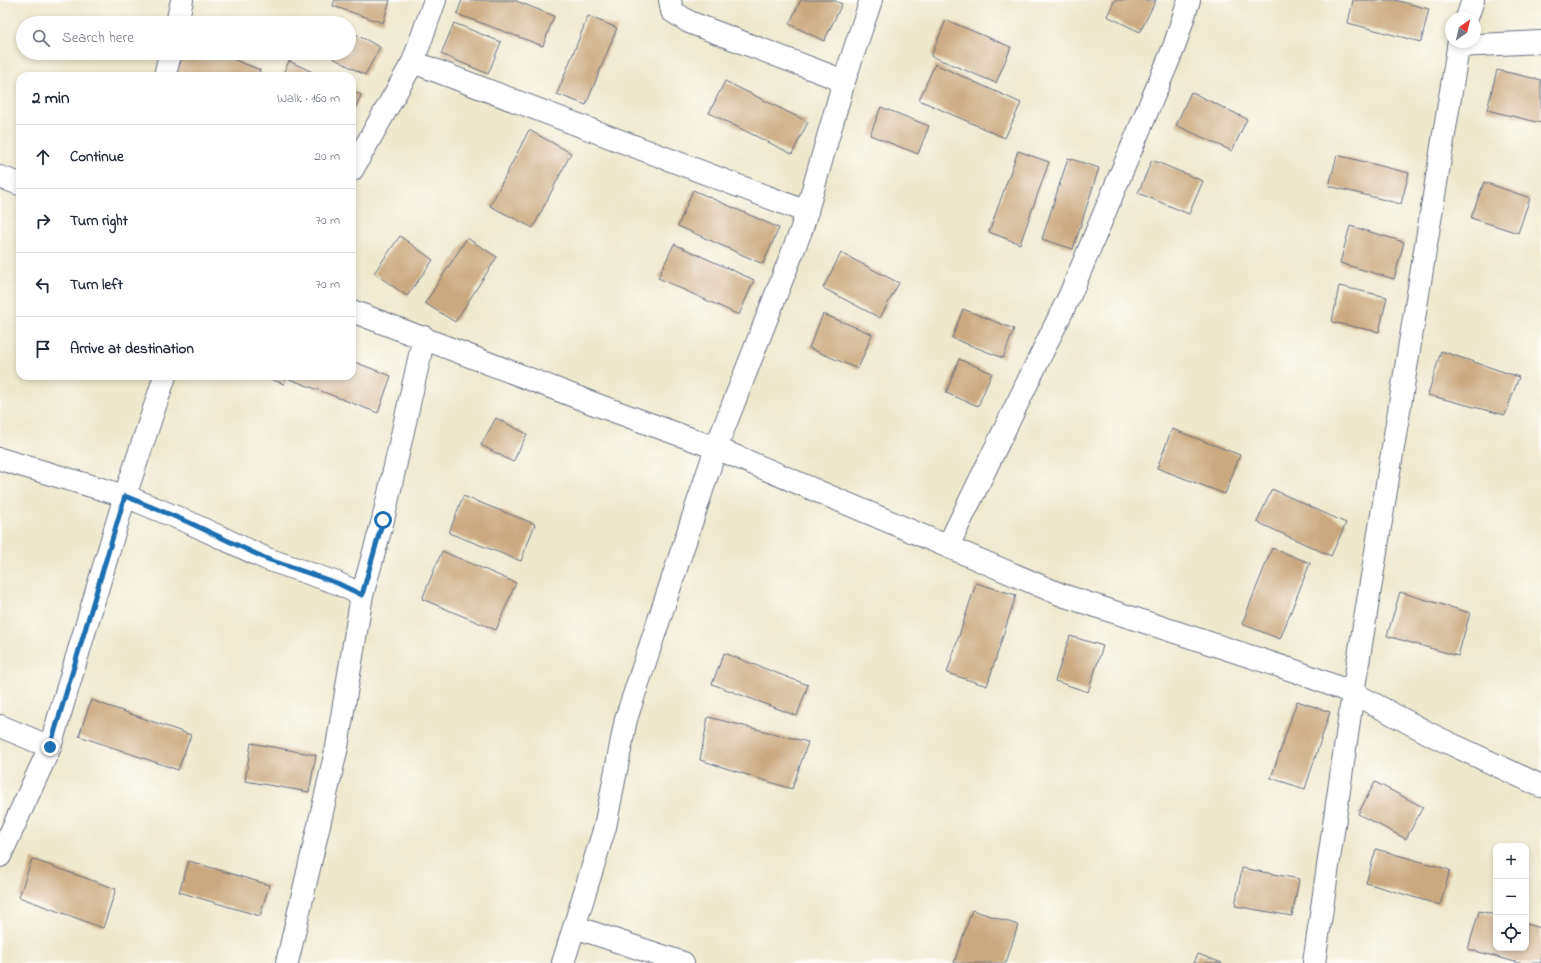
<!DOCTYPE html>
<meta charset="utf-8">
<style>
body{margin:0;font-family:"Indie Flower",sans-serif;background:#f6f6f7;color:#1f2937}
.controls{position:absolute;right:12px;bottom:12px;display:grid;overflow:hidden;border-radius:8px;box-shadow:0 2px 6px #0003}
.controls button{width:36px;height:36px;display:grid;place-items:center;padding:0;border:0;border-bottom:1px solid #e0e1e3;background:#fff;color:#1f2937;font:20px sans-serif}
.compass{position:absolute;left:1445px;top:12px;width:36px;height:36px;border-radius:50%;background:#fff;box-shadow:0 2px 6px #0003;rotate:34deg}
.stop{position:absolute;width:12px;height:12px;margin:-9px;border:3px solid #1f6fb2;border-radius:50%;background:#fff}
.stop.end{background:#1f6fb2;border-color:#fff;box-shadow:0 1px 4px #0008}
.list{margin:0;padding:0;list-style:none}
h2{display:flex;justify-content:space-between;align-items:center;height:52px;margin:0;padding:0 16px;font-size:17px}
h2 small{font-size:13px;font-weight:400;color:#747a83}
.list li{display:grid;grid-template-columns:26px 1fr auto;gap:12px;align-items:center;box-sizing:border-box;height:64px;padding:0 16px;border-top:1px solid #e0e1e3}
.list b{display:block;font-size:15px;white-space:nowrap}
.list em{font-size:13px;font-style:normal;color:#747a83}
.icon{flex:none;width:22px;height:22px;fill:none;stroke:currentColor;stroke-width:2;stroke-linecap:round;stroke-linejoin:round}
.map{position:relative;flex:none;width:1541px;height:963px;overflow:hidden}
.search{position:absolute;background:#fff;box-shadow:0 2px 6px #0003;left:16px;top:16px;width:340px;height:44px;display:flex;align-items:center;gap:10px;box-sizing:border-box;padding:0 14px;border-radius:22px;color:#747a83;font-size:15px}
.panel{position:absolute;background:#fff;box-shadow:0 2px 6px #0003;left:16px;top:72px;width:340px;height:308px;border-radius:12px}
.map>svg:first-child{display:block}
.building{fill:#cba980}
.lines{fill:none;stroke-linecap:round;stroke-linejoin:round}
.minor-casing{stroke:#657084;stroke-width:24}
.minor{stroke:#fff;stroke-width:22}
.route{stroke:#1f6fb2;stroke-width:5}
</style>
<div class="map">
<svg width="1541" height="963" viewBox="0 0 1541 963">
<rect width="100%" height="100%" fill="#fdfcf7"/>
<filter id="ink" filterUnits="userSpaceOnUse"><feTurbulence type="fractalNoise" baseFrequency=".025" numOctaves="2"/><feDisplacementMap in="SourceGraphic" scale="8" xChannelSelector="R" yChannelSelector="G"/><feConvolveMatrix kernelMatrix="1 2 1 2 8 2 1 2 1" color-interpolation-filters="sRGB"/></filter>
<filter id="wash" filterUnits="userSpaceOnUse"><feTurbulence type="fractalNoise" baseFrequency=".012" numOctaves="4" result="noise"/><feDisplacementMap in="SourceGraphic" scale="16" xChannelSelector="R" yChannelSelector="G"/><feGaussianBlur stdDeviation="0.9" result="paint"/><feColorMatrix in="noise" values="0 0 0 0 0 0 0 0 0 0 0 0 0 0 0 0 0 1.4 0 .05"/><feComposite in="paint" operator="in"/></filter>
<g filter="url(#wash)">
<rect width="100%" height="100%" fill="#eee8cc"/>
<g id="blocks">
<!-- building -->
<path class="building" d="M335,0H390L383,23L333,6Z
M462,0H514L554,16L543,46L457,14Z
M801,0H833L842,4L824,41L789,24Z
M1115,0H1156L1140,32L1107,16Z
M1353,0H1395L1429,9L1421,42L1348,23Z
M588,16L617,28L586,105L557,94Z
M946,20L1011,47L996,83L931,56Z
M454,23L501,42L488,74L441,54Z
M349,31L380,47L365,75L333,58L335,53H349Z
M184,53H218L260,70L258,76H175Z
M289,61L321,76H282Z
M935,64L1021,103L1005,138L919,100Z
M1497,70L1541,80V123L1487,110Z
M725,81L808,122L792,154L709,113Z
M352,90L361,95L352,115Z
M1191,92L1247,119L1232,151L1176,125Z
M881,107L929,126L918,154L870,135Z
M529,130L571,153L533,228L490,206Z
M1018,151L1049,162L1020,244L989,232Z
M1337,155L1409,173L1401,204L1329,186Z
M1068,158L1099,168L1073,249L1042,239Z
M1152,160L1203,181L1189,214L1138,193Z
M1484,182L1530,198L1518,233L1471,218Z
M693,190L779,228L763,264L678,226Z
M1350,226L1404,242L1394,279L1340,263Z
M400,236L433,260L407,296L374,273Z
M467,238L497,257L455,322L425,303Z
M674,244L754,280L739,315L658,278Z
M841,253L899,283L880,318L823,288Z
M1339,286L1387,297L1379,332L1332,322Z
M963,309L1014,329L1003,358L952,338Z
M823,314L872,334L858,369L809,348Z
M1441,351L1519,377L1505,415L1428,395Z
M959,359L992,373L978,406L946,393Z
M352,361L391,376L378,413L287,378L288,376H352Z
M263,376H287L284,384Z
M496,418L527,434L513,462L481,445Z
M1172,429L1240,455L1225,494L1157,468Z
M1272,489L1346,523L1331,556L1257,522Z
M463,496L535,524L521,561L449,533Z
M1272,548L1310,563L1280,639L1242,624Z
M442,551L516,583L496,630L422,599Z
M976,583L1016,595L987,686L947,673Z
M1400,592L1470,613L1458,656L1387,636Z
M1070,636L1103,646L1088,692L1055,681Z
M724,653L808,685L797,716L712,684Z
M91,700L191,735L178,770L79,736Z
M1297,701L1330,712L1305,789L1271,778Z
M708,717L808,742L792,789L700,760Z
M251,743L316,755L309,792L245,781Z
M1375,782L1423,807L1406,839L1358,814Z
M1376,849L1450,870L1440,905L1366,883Z
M32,859L116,889L103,928L19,897Z
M189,861L269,885L260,916L179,892Z
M1242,868L1299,879L1292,916L1235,906Z
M972,910L1018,925L1006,963H954Z
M1479,911L1496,915V948H1526V924L1541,928V963H1519L1468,949Z
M1198,954L1222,963H1194Z"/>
</g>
</g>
<g filter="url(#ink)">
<use href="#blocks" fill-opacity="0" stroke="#657084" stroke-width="1"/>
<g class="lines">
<defs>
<path id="minor" d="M670,0L672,11L689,22L844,81
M1467,18L1473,0
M177,23L182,0
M1458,46L1541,42
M413,62L807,212
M165,76L170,53
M352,170L413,62L435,0
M0,177L20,184
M352,311L600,406L716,448L1062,595L1295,671L1353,693L1434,736L1541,786
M0,459L125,496L188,522L267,559L337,583L362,595
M948,546L1070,295L1174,47L1189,0
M0,726L50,747
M0,856L50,747L125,496L165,376
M575,927L683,963
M287,963L337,747L362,595L383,520L424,337
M563,963L605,827L626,719L716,448L802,228L844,81L871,0
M1314,963L1353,693L1459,42"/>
</defs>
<!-- minor casing -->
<use href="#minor" class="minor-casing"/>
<!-- minor -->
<use href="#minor" class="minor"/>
</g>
</g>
<g class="lines" filter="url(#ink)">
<!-- route -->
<path class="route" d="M50,747L125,496L188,522L267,559L337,583L362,595L383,520"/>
</g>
</svg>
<div class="controls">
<button>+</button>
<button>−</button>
<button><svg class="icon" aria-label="locate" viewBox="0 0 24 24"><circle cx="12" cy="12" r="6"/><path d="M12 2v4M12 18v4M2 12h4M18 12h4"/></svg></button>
</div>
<svg class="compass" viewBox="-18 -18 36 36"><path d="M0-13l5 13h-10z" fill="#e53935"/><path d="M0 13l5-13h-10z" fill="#747a83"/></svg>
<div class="stop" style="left:383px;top:520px"></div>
<div class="stop end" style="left:50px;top:747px"></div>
<div class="search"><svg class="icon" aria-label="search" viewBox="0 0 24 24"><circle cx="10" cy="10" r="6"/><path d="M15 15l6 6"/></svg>Search here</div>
<section class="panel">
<h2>2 min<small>Walk · 160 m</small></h2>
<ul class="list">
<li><svg class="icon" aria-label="ahead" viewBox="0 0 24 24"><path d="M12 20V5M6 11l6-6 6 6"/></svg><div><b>Continue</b></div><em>20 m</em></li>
<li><svg class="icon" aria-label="right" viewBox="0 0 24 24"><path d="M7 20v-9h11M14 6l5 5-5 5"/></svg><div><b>Turn right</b></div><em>70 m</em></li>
<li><svg class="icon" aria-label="left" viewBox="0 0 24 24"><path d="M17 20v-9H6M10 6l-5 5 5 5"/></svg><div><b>Turn left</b></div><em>70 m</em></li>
<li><svg class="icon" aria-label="arrive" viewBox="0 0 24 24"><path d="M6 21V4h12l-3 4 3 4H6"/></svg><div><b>Arrive at destination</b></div></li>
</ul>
</section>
</div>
